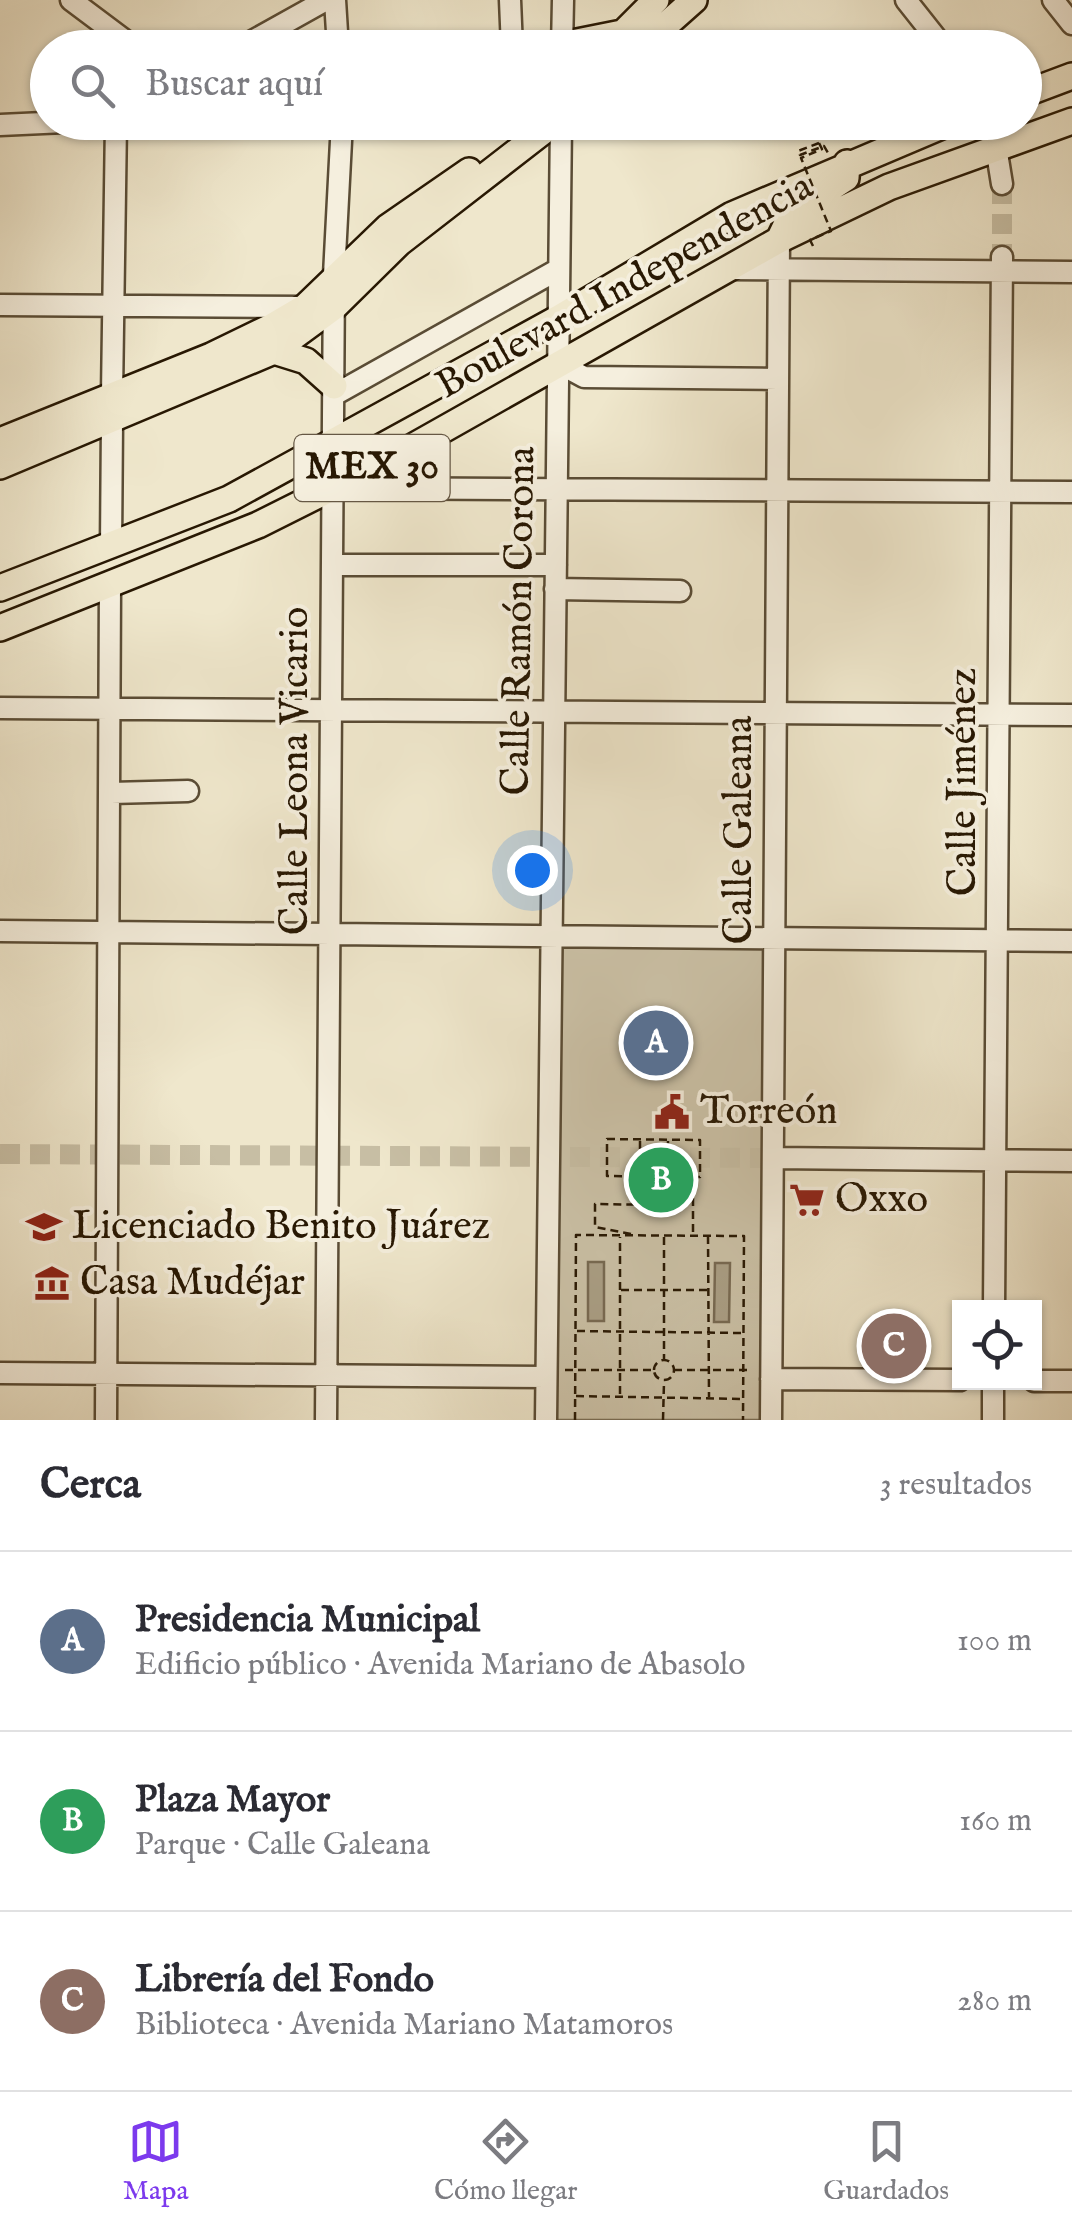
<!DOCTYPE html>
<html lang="es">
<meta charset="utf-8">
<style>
body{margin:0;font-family:"IM FELL English",serif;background:#f2f2f3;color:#2b2b33}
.controls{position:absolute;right:30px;bottom:30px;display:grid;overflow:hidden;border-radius:0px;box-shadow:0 2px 8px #0004}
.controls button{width:90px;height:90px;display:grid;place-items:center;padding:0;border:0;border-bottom:2px solid #e1e1e2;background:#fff;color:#2b2b33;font:50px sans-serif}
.you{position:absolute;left:532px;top:870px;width:35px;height:35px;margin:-25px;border:8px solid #fff;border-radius:50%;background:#1a73e8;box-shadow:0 0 0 15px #1a73e833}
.badge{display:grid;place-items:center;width:65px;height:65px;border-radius:50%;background:#7c3aed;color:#fff;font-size:32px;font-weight:700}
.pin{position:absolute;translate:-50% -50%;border:5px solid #fff;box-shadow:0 2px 10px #0006}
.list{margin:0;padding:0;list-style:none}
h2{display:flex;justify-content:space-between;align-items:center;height:130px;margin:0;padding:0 40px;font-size:42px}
h2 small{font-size:32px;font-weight:400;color:#7c7c81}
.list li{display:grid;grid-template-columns:65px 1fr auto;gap:30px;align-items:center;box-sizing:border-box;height:180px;padding:0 40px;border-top:2px solid #e1e1e2}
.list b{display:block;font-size:38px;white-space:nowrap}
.list p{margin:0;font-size:32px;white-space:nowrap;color:#7c7c81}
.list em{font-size:32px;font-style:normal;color:#7c7c81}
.icon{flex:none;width:55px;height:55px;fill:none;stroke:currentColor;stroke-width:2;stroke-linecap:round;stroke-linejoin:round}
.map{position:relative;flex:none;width:1072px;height:1420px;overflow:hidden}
.search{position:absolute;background:#fff;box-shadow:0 2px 8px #0004;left:30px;right:30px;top:30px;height:110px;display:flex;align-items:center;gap:25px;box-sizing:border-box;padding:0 35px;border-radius:55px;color:#7c7c81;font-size:38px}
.sheet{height:670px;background:#fff}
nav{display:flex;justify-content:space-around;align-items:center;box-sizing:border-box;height:140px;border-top:2px solid #e1e1e2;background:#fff;font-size:28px;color:#7c7c81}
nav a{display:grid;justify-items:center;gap:5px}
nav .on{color:#7c3aed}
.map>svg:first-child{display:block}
.green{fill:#cdc4aa;stroke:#7a6e56;stroke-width:2.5}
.water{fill:#aba188;stroke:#776a53;stroke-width:2.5}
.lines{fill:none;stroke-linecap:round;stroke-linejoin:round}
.minor-tunnel{stroke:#c7bea4;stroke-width:20;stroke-dasharray:20 10;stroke-linecap:butt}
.minor-casing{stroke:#5a4c35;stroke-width:25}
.major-casing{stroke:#281803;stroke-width:30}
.path{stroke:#281803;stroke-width:2.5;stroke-dasharray:8 5;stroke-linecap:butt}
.minor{stroke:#f5efde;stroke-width:20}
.major{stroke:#efe7cc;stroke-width:25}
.path-bridge{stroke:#281803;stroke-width:2.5;stroke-dasharray:8 5;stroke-linecap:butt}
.labels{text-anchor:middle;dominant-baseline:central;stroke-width:8;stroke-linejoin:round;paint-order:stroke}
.shield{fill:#f5efde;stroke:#665845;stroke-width:2.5}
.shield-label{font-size:38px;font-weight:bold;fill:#281803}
.street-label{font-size:40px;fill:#281803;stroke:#f5efde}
.poi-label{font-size:40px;fill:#281803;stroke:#f5efde;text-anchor:start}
</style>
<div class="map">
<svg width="1072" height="1420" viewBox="0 0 1072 1420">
<rect width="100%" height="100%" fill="#efe7cc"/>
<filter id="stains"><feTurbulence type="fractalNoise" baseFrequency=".002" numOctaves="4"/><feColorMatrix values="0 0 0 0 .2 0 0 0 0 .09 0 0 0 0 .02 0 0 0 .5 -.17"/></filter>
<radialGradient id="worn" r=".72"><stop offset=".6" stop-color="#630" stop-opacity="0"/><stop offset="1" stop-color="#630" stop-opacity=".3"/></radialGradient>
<!-- green -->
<path class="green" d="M552,938L775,939L773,1420H546Z"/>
<!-- water -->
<path class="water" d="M588,1262H604V1321H588Z
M715,1263H730L729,1322H714Z"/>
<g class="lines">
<!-- minor-tunnel -->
<path class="minor-tunnel" d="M1002,184V257
M0,1154L773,1158"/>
<defs>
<path id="minor" d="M71,0L135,48
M335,0L338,48
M510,0L512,48
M906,0L944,48
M1053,0L1072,24
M240,48L326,0
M562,48L563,0
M992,122L1002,184
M0,125L65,122
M727,269L1072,272
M0,305L307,307
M558,363L584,377L777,379
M112,394L116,122
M334,395L559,269
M335,488L1072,492
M111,547L112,421
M332,565H556
M555,589L680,591
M0,708L1072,715
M111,793L188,791
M0,931L1072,941
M773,1158L1072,1161
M994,1308L1002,257
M0,1373L546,1377
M771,1379L960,1380
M1034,1381H1072
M106,1420L110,585
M326,1420L334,275L342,122
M546,1420L561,122
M771,1420L779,240
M993,1420V1382"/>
<path id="major" d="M562,45L622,33
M608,48L656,0
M640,48L694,0
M1024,94L1072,76
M779,240L792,213L846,178L847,163
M274,351L306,361L334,386
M0,441L211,356L271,327L305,307L388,227L469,171
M0,466L274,351L334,307L399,243L555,122
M0,588L229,499L559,318L732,215L951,122
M0,628L258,525L400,454L779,240L889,187L1072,121"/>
</defs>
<!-- minor casing -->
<use href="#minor" class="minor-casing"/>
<!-- major casing -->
<use href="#major" class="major-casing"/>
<!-- path -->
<path class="path" d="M819,143L798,151L800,155L824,146L828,153
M607,1139L700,1140V1177L607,1176Z
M640,1141V1173
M668,1141V1177
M680,1178L693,1189V1235
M631,1234L595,1227V1204L661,1205L660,1194L647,1179
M708,1236L709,1397
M664,1237V1360
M621,1290H708
M577,1331L743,1333
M654 1370a10 10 0 1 1 20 0a10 10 0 1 1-20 0Z
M565,1370H654
M674,1370H752
M620,1394V1237
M576,1396L743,1399
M575,1420L576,1235L744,1236L743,1420
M663,1420L664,1382"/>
<!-- minor -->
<use href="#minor" class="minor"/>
<!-- major -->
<use href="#major" class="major"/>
<!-- path-bridge -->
<path class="path-bridge" d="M813,246L810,240L831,231L801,158L822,149L819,143"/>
</g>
<!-- icons -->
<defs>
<symbol id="civic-bare" viewBox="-9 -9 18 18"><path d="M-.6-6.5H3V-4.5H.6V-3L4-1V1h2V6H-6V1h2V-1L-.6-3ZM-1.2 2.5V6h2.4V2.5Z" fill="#8f2418" stroke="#f5efde" stroke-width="2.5" paint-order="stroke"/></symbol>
<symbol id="supermarket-bare" viewBox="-9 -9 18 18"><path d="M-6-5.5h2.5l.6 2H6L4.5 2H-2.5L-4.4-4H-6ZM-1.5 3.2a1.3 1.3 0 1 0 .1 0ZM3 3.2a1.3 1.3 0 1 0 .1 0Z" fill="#8f2418" stroke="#f5efde" stroke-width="2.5" paint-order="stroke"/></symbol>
<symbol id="school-bare" viewBox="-9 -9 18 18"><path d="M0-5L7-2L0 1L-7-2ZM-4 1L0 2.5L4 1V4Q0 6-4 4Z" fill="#8f2418" stroke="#f5efde" stroke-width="2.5" paint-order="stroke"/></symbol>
<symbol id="museum-bare" viewBox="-9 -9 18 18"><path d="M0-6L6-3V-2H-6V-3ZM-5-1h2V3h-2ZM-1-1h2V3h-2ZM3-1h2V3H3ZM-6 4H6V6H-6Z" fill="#8f2418" stroke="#f5efde" stroke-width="2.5" paint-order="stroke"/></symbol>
</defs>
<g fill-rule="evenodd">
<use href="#civic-bare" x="647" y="1087" width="50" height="50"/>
<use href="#supermarket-bare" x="782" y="1175" width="50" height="50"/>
<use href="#school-bare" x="19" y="1202" width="50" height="50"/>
<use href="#museum-bare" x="27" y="1258" width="50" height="50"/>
</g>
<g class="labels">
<!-- shield labels -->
<rect class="shield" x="294.5" y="435" width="155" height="66" rx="8"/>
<g class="shield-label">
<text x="372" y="468">MEX 30</text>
</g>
<!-- street labels -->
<g class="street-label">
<text transform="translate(625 287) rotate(-29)">Boulevard Independencia</text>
<text transform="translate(520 621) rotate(-89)">Calle Ramón Corona</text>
<text transform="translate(296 771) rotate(-90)">Calle Leona Vicario</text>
<text transform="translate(964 782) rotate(-90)">Calle Jiménez</text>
<text transform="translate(740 830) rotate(-90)">Calle Galeana</text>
</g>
<!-- poi labels -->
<g class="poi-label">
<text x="700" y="1112">Torreón</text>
<text x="835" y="1200">Oxxo</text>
<text x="72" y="1227">Licenciado Benito Juárez</text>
<text x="80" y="1283">Casa Mudéjar</text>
</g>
</g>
<rect width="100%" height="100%" filter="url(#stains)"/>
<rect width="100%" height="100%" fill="url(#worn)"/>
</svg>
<div class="controls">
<button><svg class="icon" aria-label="locate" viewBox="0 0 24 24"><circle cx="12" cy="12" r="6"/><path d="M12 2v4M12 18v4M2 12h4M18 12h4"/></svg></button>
</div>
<div class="you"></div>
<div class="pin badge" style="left:656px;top:1043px;background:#5c6f8a">A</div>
<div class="pin badge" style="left:661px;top:1180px;background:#2e9e5b">B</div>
<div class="pin badge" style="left:894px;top:1346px;background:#8d6e63">C</div>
<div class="search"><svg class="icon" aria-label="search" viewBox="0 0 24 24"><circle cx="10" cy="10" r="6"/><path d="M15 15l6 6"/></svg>Buscar aquí</div>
</div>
<section class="sheet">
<h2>Cerca<small>3 resultados</small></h2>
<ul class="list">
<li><span class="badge" style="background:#5c6f8a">A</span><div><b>Presidencia Municipal</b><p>Edificio público · Avenida Mariano de Abasolo</p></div><em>100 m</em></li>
<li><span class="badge" style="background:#2e9e5b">B</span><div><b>Plaza Mayor</b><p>Parque · Calle Galeana</p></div><em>160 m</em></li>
<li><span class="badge" style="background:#8d6e63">C</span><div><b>Librería del Fondo</b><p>Biblioteca · Avenida Mariano Matamoros</p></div><em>280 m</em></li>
</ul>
</section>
<nav>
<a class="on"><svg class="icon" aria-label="map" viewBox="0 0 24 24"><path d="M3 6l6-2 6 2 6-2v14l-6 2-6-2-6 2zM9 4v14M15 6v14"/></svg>Mapa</a>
<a><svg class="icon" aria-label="directions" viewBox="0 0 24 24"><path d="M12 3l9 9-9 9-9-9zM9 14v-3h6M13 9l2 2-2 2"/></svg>Cómo llegar</a>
<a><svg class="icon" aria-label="saved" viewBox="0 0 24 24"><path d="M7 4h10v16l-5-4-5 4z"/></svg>Guardados</a>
</nav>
